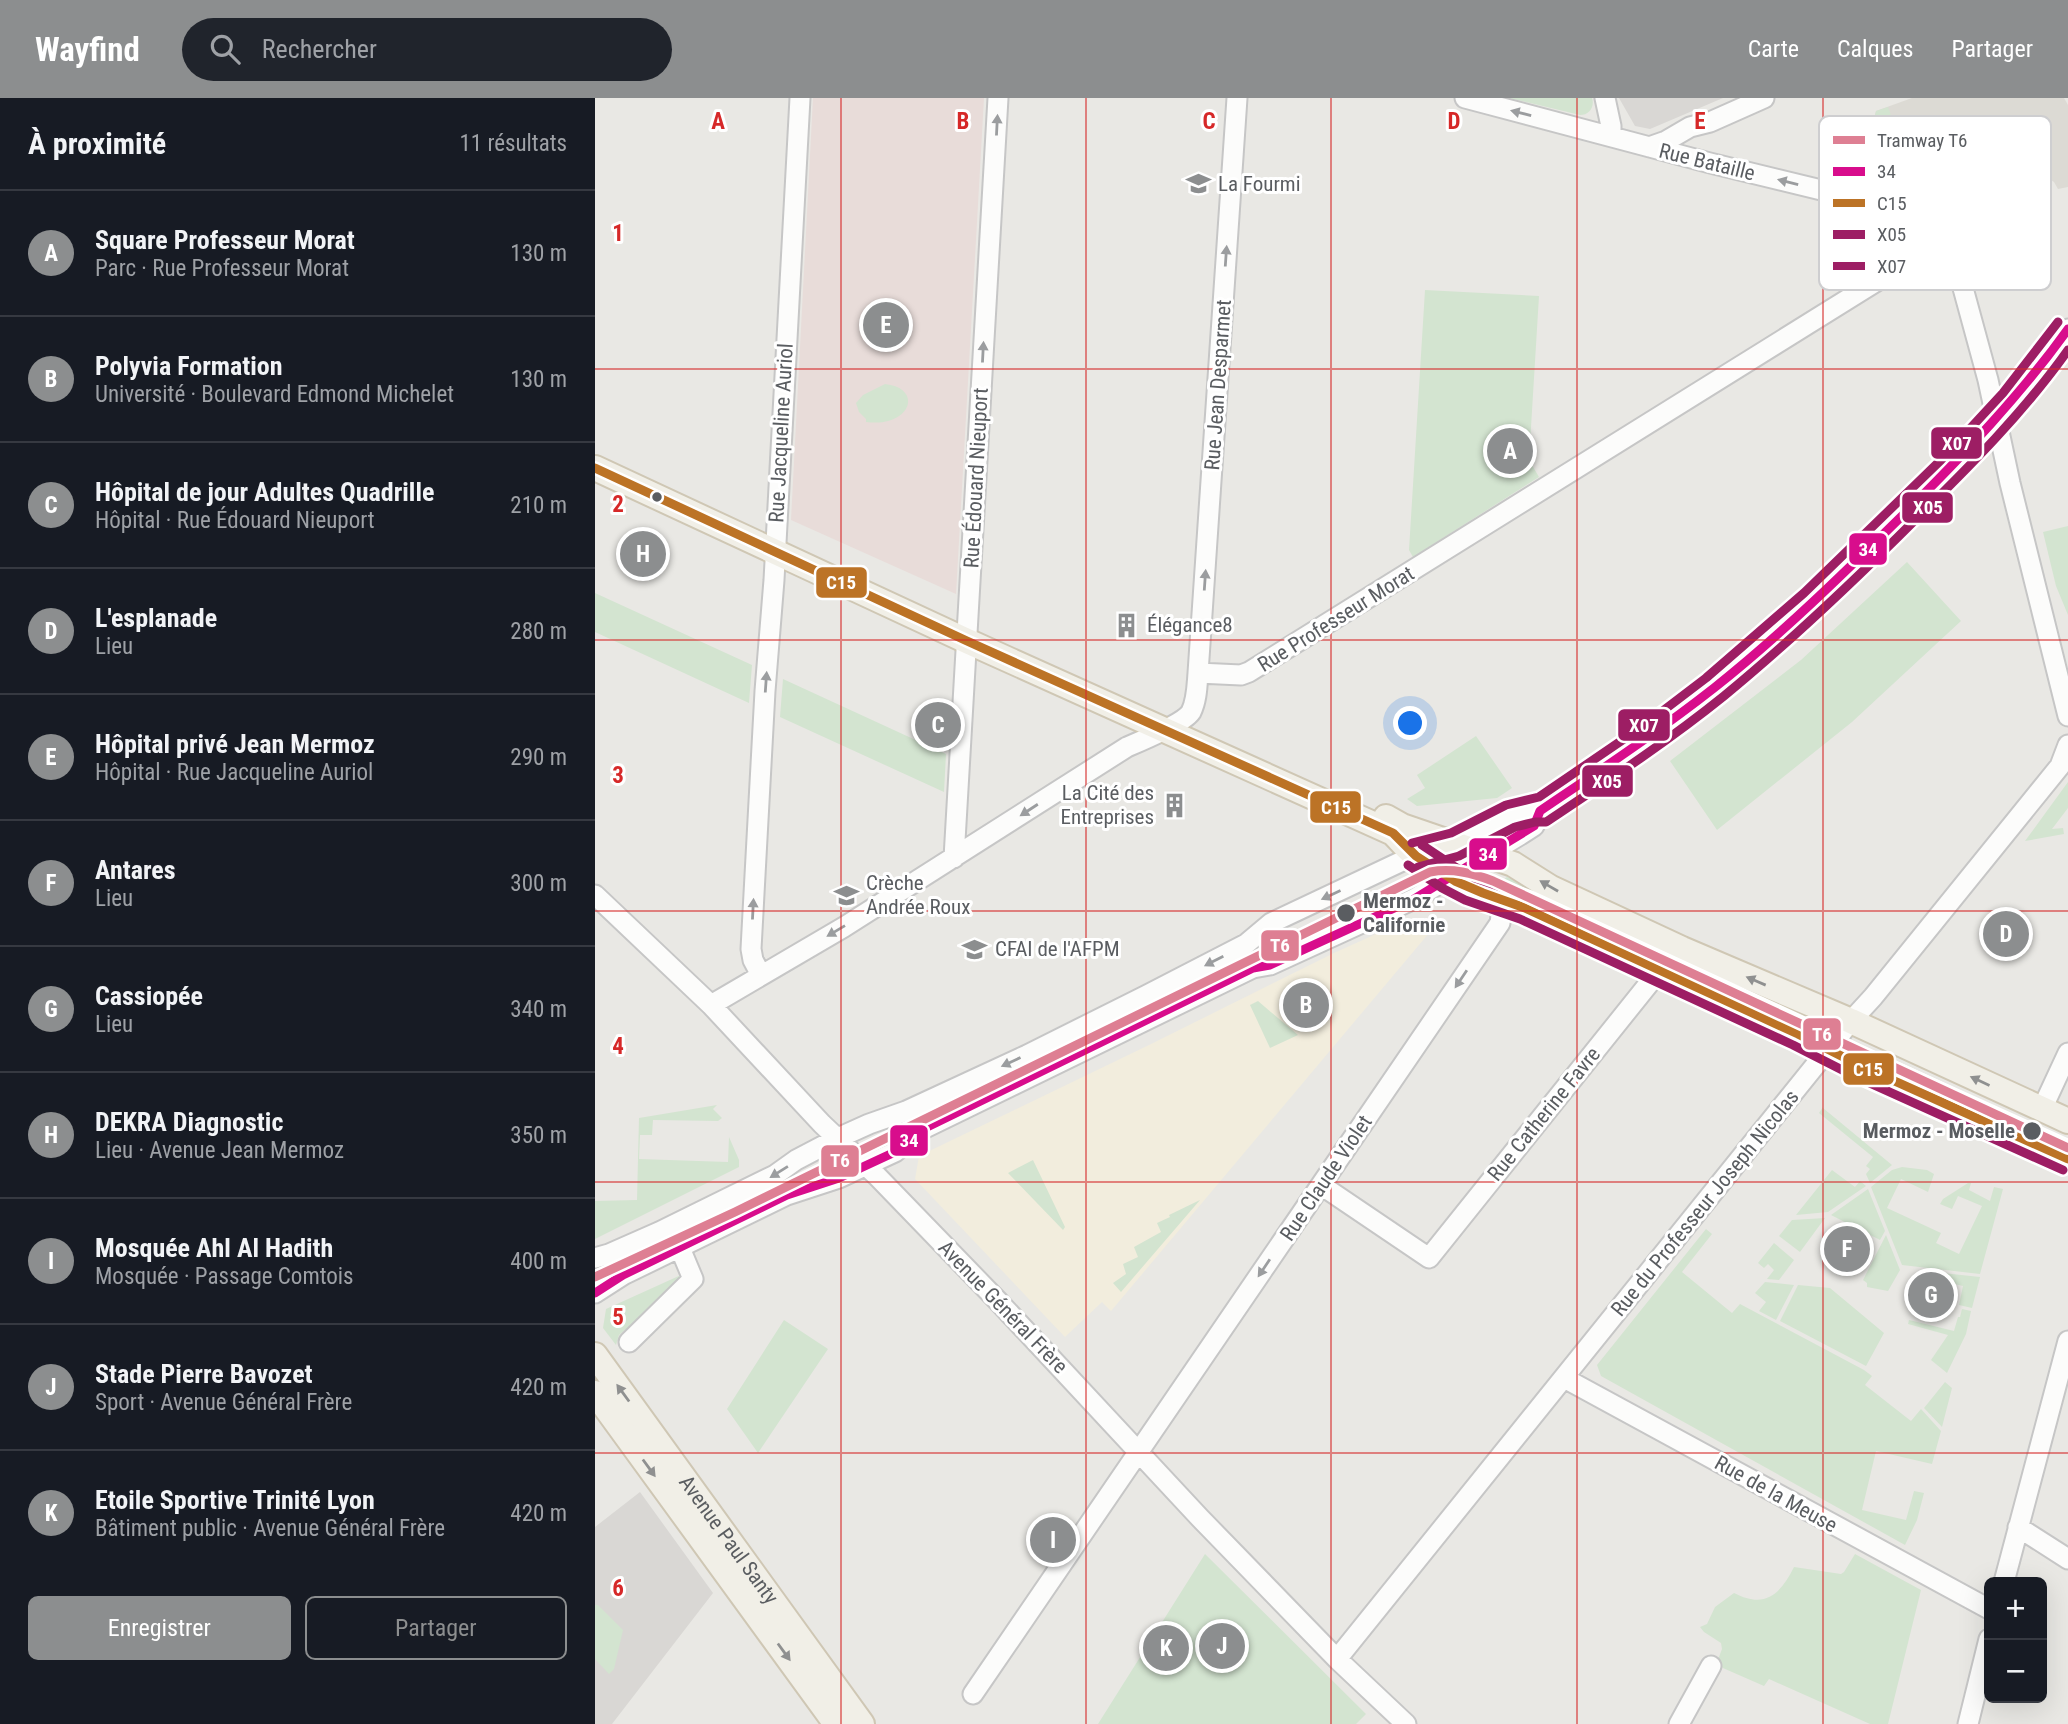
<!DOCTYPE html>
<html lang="fr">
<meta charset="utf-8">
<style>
body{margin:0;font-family:"Roboto Condensed",sans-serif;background:#20242c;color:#f1f3f6}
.controls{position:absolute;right:21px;bottom:21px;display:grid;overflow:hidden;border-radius:10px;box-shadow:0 7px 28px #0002}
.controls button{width:63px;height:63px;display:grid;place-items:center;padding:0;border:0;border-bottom:2px solid #363941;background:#171b24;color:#f1f3f6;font:35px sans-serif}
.you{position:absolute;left:816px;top:626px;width:24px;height:24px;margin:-18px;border:5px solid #fff;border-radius:50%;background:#1a73e8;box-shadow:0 0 0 10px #1a73e833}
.badge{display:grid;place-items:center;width:46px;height:46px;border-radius:50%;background:#8c8e8f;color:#fff;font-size:23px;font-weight:700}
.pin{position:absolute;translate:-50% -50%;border:4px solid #fff;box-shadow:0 2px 7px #0006}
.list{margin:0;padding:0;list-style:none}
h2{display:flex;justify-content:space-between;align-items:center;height:91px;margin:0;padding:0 28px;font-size:30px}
h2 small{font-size:23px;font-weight:400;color:#9ea1a6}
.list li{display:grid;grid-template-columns:46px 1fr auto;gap:21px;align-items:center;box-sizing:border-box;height:126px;padding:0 28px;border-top:2px solid #363941}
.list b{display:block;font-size:26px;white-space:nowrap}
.list p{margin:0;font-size:23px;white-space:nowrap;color:#9ea1a6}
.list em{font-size:23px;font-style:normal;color:#9ea1a6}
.actions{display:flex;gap:14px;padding:21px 28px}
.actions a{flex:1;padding:16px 0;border:2px solid #8c8e8f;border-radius:10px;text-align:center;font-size:24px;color:#8c8e8f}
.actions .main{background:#8c8e8f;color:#fff}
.icon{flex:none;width:38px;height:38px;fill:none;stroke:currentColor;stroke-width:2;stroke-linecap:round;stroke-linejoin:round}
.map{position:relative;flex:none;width:1473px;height:1626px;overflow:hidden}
header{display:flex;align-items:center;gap:42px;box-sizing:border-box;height:98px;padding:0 35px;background:#8c8e8f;color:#fff}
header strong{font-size:33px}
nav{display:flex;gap:38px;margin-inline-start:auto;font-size:24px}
.search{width:490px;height:63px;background:#20242c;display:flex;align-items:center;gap:18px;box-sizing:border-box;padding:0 24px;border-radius:38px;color:#9ea1a6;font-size:26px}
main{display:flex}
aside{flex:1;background:#171b24}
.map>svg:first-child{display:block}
.commercial{fill:#f2eddd}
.industrial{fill:#d9d7d4}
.education{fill:#dcdad4}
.medical{fill:#e8dcd9}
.green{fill:#d3e4d0}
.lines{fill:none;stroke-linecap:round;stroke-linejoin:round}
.minor-casing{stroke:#c6c6c6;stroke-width:23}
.major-casing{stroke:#cfc7b4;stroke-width:28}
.minor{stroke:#fcfcfb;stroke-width:19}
.major{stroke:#f1efe7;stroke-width:24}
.bus-1-casing{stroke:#fff;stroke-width:14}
.bus-2-casing{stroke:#fff;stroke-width:14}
.bus-3-casing{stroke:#fff;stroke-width:14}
.bus-4-casing{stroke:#fff;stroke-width:14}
.bus-1{stroke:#d80d8c;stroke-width:9}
.bus-2{stroke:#bc7326;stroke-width:9}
.bus-3{stroke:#9d1e64;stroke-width:9}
.bus-4{stroke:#9d1e64;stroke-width:9}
.tram-1-casing{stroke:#fff;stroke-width:14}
.tram-1{stroke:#de7f93;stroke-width:9}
.oneway{fill:#9b9d9f}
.oneway2{fill:#8f9090}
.grid{fill:none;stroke:#d62828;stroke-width:2;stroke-opacity:0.55}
.bus-dot{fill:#5a5d61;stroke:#fff;stroke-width:2.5}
.labels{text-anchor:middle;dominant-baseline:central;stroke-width:6;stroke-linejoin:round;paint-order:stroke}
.street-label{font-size:21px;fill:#5a5d61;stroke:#fff}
.poi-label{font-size:21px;fill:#5a5d61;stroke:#fff;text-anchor:start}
.stop-label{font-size:21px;font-weight:bold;fill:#5a5d61;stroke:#fff;text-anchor:start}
.key{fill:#fff;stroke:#ceced0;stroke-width:2}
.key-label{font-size:19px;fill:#5a5d61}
.grid-label{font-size:23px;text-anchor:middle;font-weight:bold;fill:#d62828;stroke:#fff;stroke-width:6;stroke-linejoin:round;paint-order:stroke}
.line-badge{stroke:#fff;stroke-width:2.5}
.badge-label{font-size:19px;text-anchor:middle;font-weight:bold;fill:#fff}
</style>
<header>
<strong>Wayfind</strong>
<div class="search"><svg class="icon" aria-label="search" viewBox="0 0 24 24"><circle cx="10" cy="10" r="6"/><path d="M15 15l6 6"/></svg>Rechercher</div>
<nav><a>Carte</a><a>Calques</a><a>Partager</a></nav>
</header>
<main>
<aside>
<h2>À proximité<small>11 résultats</small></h2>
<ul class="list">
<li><span class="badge">A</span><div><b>Square Professeur Morat</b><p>Parc · Rue Professeur Morat</p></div><em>130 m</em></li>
<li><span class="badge">B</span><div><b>Polyvia Formation</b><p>Université · Boulevard Edmond Michelet</p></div><em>130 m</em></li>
<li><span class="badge">C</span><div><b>Hôpital de jour Adultes Quadrille</b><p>Hôpital · Rue Édouard Nieuport</p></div><em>210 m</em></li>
<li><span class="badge">D</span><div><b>L'esplanade</b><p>Lieu</p></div><em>280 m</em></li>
<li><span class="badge">E</span><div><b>Hôpital privé Jean Mermoz</b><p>Hôpital · Rue Jacqueline Auriol</p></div><em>290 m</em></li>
<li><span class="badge">F</span><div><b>Antares</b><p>Lieu</p></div><em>300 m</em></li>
<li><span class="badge">G</span><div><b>Cassiopée</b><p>Lieu</p></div><em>340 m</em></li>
<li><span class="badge">H</span><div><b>DEKRA Diagnostic</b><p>Lieu · Avenue Jean Mermoz</p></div><em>350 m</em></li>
<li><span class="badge">I</span><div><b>Mosquée Ahl Al Hadith</b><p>Mosquée · Passage Comtois</p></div><em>400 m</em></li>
<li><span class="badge">J</span><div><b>Stade Pierre Bavozet</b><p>Sport · Avenue Général Frère</p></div><em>420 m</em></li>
<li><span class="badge">K</span><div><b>Etoile Sportive Trinité Lyon</b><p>Bâtiment public · Avenue Général Frère</p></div><em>420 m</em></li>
</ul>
<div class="actions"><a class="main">Enregistrer</a><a>Partager</a></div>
</aside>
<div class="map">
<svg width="1473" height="1626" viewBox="0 0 1473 1626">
<rect width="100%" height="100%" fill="#e9e8e4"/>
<!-- commercial -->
<path class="commercial" d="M812,822H845L516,1213L507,1204L470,1239L320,1081L324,1058L554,947L739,855Z"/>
<!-- industrial -->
<path class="industrial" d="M1024,0H1128L1055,31L1040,28Z
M45,1394L118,1495L17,1626H0V1429Z"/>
<!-- education -->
<path class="education" d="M1317,0H1469L1473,7V89L1463,91L1459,84L1453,80L1418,93L1414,102L1386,106H1356L1324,102L1263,87L1281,13Z"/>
<!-- medical -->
<path class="medical" d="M218,0H389L361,496L196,422Z"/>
<!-- green -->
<path class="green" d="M914,0H997C1000,9 994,17 985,17Z
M1293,9L1297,20L1294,22L1324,102L1263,87L1281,13Z
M830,192L944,198L934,362L944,379L818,459L814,452Z
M290,286C329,290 316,330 271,324V321L264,314L261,305L268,297Z
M1473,428V517L1461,488L1448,434Z
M1312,464L1366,523L1257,624L1122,732L1075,663L1206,562Z
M0,495L157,567L154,605L0,534Z
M188,581L351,656L349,694L185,619Z
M881,638L917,690L902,700L822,708L812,701L830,690L822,677Z
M1473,684V710L1457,731L1468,730L1469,736L1430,743Z
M912,779L1170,897L1216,915L1209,932L897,791Z
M663,903L703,937L675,950L655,907Z
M122,1007L118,1011L127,1020L123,1023L58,1022L57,1037H45L44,1061L133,1064L134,1039L144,1062V1069L0,1141V1103L42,1102L44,1020Z
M1228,1009V1010L1297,1067L1275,1085L1271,1076L1275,1071L1271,1068L1278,1059L1224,1015Z
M438,1062L470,1129L468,1132L413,1075Z
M1307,1069L1332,1072L1339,1076L1333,1094L1306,1081L1292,1110L1346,1135L1341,1145L1364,1156L1387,1108L1363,1098L1357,1111L1345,1106L1348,1101L1373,1085H1376L1374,1092L1395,1103L1399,1089L1408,1091L1385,1176L1307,1167L1276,1089L1297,1072Z
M1237,1072L1260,1089L1265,1083L1271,1088L1233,1114L1201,1117Z
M1273,1091L1290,1133L1285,1142L1236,1117Z
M605,1102L526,1194L518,1185L531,1176L528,1166L543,1159L539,1149L566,1134L562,1125L575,1119L574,1117Z
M1230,1120L1205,1154L1184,1138L1197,1122Z
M1111,1131L1117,1136L1087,1174L1137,1215L1145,1206L1269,1272L1277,1278L1270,1287L1316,1323L1326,1311L1346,1333L1337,1366L1281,1353L1267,1412L1311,1422L1319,1393L1329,1395L1322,1422L1310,1447L1006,1278L1002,1267Z
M1291,1137L1305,1172L1293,1193L1272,1189V1185L1268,1182Z
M1179,1145L1199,1162L1184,1182L1172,1181L1179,1172L1173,1166L1169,1170L1163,1165Z
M1329,1173L1385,1179L1377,1210L1364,1207L1368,1188L1327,1178Z
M86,1177L90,1183L42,1228L31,1231L24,1237L21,1247L8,1230L11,1211Z
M1170,1184L1199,1187L1181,1222L1164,1213L1171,1204L1160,1195Z
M1203,1187L1235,1190L1289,1235L1271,1268L1185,1223Z
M1367,1211L1376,1213L1371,1236L1352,1275L1336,1262L1353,1237L1313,1226L1314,1222L1359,1233L1363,1219H1365Z
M189,1222L233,1251L163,1355L132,1311Z
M1350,1284L1357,1290L1347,1329L1329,1310Z
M610,1456L771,1616L761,1626H503Z
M1260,1456L1326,1492L1293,1626H1275L1174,1581L1169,1588L1121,1567L1127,1551L1126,1545L1109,1534L1105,1529L1112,1526L1120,1509L1139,1495C1170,1511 1185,1497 1199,1469L1246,1476L1249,1474Z
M0,1507H3L28,1532L19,1571L14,1576L0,1561Z"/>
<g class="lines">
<defs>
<path id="minor" d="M870,0L1115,65L1321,115L1331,120L1359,157L1393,282L1415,385L1473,618
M1010,0L1016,28V38
M1054,49L1071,43L1095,29L1115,24L1169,0
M603,575L642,0
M359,760L403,0
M0,797L116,907L227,1026L282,1078L402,1202L605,1420L742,1561L811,1626
M166,877L158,862L156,851L170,593L179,482L205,0
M116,907L249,829L532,649C546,643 589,625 596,614C602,602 602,587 603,575L646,577L654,574L1319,160L1345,139
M1447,1011L1473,955
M726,1087L834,1160L1056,883L1062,870
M0,1160L14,1156L64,1134L133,1100L180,1077L201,1062L243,1040L274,1026L311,1013L432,957L552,897L651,846L676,825L820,757L860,747L915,718L941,711L945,713
M0,1195L28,1177L192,1097L244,1080L300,1054L326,1032L658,870L675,867L819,801L925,737L939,728L945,713C1004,673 1063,634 1119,590C1187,535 1250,475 1311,414C1370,356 1427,299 1473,231
M34,1244L98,1181L85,1150
M969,1280L1394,1511
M1423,1429L1473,1461
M1409,1484L1473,1243
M742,1561L1256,923L1278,899L1465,668L1473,647
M378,1596L905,825L908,803
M1084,1626L1116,1568
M1373,1626L1394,1541"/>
<g id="major">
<path d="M0,370L372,543L798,735C806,743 813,752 821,758C854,784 892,798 930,810L1203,936L1264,967L1473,1061"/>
<path d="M791,719L807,728L918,766L956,790L1087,851L1256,923L1473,1023"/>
<path id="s1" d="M0,1257L267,1626"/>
<path d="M0,1295L241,1626"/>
</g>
</defs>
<!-- minor casing -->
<use href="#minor" class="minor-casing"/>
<!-- major casing -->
<use href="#major" class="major-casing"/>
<!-- minor -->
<use href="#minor" class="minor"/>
<!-- major -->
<use href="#major" class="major"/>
<defs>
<path id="bus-1" d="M0,1195L28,1177L192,1097L244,1080L300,1054L326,1032L658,870L675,867L819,801L939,728L945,713C1004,673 1063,634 1119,590C1187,536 1249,475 1311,414C1369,356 1425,298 1473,231"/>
<path id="bus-2" d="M0,370L372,543L798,735L821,758L860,783L888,795L930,810L1203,936L1264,967L1473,1061"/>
<path id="bus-3" d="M813,767L847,790L870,802L925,821L1198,947L1259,978L1468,1072
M823,769L864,758L920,729L940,724H951C1011,684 1072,644 1129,598C1196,543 1259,483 1320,422C1375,368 1429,314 1473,252"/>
<path id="bus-4" d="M817,745L856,735L911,707L944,699L1048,628L1111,580L1209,495L1346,362L1408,295L1463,224
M827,747L860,769L880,780L935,799L1208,925L1269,956L1473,1048"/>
</defs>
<!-- bus-1 casing -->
<use href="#bus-1" class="bus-1-casing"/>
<!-- bus-2 casing -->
<use href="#bus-2" class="bus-2-casing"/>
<!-- bus-3 casing -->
<use href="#bus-3" class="bus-3-casing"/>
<!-- bus-4 casing -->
<use href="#bus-4" class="bus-4-casing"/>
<!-- bus-1 -->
<use href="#bus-1" class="bus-1"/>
<!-- bus-2 -->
<use href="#bus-2" class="bus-2"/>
<!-- bus-3 -->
<use href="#bus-3" class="bus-3"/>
<!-- bus-4 -->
<use href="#bus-4" class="bus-4"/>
<defs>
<path id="tram-1" d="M0,1179L140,1114L835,774C858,770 877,775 898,783L1473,1050"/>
</defs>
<!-- tram-1 casing -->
<use href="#tram-1" class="tram-1-casing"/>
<!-- tram-1 -->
<use href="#tram-1" class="tram-1"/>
</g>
<!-- one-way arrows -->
<defs><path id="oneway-solid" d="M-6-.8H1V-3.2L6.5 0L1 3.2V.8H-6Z" transform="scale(1.75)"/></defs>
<g class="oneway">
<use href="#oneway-solid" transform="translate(926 15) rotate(-166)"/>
<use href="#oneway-solid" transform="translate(402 27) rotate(-87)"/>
<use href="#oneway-solid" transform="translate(1193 84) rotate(-166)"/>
<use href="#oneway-solid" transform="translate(631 158) rotate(-86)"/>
<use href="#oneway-solid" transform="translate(388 254) rotate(-87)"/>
<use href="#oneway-solid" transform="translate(610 482) rotate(-86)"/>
<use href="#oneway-solid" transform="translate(171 584) rotate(-86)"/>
<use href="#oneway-solid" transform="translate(434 712) rotate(147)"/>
<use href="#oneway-solid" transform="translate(736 797) rotate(155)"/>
<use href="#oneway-solid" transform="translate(158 811) rotate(-87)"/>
<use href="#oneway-solid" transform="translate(241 833) rotate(149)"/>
<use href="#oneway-solid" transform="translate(619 863) rotate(153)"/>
<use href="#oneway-solid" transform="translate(866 881) rotate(124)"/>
<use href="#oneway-solid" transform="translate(416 964) rotate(155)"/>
<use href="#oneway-solid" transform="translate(184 1074) rotate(148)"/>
<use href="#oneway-solid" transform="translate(669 1170) rotate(124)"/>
</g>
<g class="oneway2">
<use href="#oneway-solid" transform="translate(954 788) rotate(-150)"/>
<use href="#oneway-solid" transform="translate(1161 883) rotate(-157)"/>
<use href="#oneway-solid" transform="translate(1385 983) rotate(-155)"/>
<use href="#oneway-solid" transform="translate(28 1295) rotate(-126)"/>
<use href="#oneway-solid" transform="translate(54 1370) rotate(54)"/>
<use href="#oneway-solid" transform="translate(189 1554) rotate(54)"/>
</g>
<!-- grid -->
<path class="grid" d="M246,0V1626M491,0V1626M736,0V1626M982,0V1626M1228,0V1626M0,271H1473M0,542H1473M0,813H1473M0,1084H1473M0,1355H1473"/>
<!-- icons -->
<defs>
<symbol id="school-bare" viewBox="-9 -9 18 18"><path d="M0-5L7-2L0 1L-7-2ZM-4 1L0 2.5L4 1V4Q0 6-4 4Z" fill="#8c8e8f" stroke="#fff" stroke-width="2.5" paint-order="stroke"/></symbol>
<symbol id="building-bare" viewBox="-9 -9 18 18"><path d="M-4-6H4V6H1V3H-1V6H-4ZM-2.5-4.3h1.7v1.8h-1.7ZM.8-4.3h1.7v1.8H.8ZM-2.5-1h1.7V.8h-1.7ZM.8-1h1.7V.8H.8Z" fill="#8c8e8f" stroke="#fff" stroke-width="2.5" paint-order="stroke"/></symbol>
<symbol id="university-bare" viewBox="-9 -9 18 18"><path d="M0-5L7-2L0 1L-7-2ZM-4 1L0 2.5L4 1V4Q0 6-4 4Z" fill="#8c8e8f" stroke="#fff" stroke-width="2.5" paint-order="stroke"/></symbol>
</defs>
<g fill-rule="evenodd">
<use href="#school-bare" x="586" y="68" width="35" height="35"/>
<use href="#building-bare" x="514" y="510" width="35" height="35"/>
<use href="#building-bare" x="562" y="690" width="35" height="35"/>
<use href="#school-bare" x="234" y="780" width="35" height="35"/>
<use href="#university-bare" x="362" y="834" width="35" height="35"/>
</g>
<!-- markers -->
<g class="bus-dot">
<circle cx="62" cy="399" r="6"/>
<circle cx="751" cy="815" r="10"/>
<circle cx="1437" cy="1033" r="10"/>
</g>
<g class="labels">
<!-- street labels -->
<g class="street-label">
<text transform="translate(1112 64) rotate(14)">Rue Bataille</text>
<text transform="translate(623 287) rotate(-86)">Rue Jean Desparmet</text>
<text transform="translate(186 335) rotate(-87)">Rue Jacqueline Auriol</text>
<text transform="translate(381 380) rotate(-87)">Rue Édouard Nieuport</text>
<text transform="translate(741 521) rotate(-32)">Rue Professeur Morat</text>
<text transform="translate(949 1016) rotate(-51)">Rue Catherine Favre</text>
<text transform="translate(731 1080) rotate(-56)">Rue Claude Violet</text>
<text transform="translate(1110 1105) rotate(-51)">Rue du Professeur Joseph Nicolas</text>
<text transform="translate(408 1209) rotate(46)">Avenue Général Frère</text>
<text transform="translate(1181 1396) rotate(29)">Rue de la Meuse</text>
<text stroke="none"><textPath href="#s1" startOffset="228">Avenue Paul Santy</textPath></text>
</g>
<!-- poi labels -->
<g class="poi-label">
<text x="623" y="86">La Fourmi</text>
<text x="552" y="527">Élégance8</text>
<text x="559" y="695" text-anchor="end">La Cité des<tspan x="559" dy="24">Entreprises</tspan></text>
<text x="271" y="785">Crèche<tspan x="271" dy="24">Andrée Roux</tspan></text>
<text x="400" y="851">CFAI de l'AFPM</text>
</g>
<!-- stop labels -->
<g class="stop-label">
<text x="768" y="803">Mermoz -<tspan x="768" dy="24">Californie</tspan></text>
<text x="1420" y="1033" text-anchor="end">Mermoz - Moselle</text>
</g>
</g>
<!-- legend -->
<rect x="1224" y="18" width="232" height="174" rx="10" class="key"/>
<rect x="1238" y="38" width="32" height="8" fill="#de7f93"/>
<rect x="1238" y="69" width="32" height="9" fill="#d80d8c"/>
<rect x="1238" y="101" width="32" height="8" fill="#bc7326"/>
<rect x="1238" y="132" width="32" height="9" fill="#9d1e64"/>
<rect x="1238" y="164" width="32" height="8" fill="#9d1e64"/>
<g class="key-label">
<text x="1282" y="49">Tramway T6</text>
<text x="1282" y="80">34</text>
<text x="1282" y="112">C15</text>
<text x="1282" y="143">X05</text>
<text x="1282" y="175">X07</text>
</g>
<g class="grid-label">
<text x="123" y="31">A</text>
<text x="368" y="31">B</text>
<text x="614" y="31">C</text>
<text x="859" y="31">D</text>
<text x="1105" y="31">E</text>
<text x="23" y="143">1</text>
<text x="23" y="414">2</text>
<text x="23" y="685">3</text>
<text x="23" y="956">4</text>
<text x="23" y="1227">5</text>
<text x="23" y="1498">6</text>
</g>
<g class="line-badge">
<rect x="1335" y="328" width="53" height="34" rx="7" fill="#9d1e64"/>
<rect x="1306" y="393" width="53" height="33" rx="7" fill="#9d1e64"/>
<rect x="1253" y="434" width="40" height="34" rx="7" fill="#d80d8c"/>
<rect x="220" y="468" width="53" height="33" rx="7" fill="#bc7326"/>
<rect x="1022" y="610" width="54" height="34" rx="7" fill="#9d1e64"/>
<rect x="986" y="666" width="53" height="34" rx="7" fill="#9d1e64"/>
<rect x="714" y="692" width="53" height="34" rx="7" fill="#bc7326"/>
<rect x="873" y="739" width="40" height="34" rx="7" fill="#d80d8c"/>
<rect x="665" y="831" width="40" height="33" rx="7" fill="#de7f93"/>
<rect x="1207" y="919" width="40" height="34" rx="7" fill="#de7f93"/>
<rect x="1247" y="954" width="53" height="34" rx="7" fill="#bc7326"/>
<rect x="294" y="1026" width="40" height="33" rx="7" fill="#d80d8c"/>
<rect x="225" y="1046" width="40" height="34" rx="7" fill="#de7f93"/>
</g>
<g class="badge-label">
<text x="1362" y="352">X07</text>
<text x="1333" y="416">X05</text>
<text x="1273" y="458">34</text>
<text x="246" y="491">C15</text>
<text x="1049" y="634">X07</text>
<text x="1012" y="690">X05</text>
<text x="741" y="716">C15</text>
<text x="893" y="763">34</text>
<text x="685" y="854">T6</text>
<text x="1227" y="943">T6</text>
<text x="1273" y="978">C15</text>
<text x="314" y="1049">34</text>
<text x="245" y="1069">T6</text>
</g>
</svg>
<div class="controls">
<button>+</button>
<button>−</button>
</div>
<div class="you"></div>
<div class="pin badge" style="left:915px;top:353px">A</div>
<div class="pin badge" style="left:711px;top:907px">B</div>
<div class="pin badge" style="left:343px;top:627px">C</div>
<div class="pin badge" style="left:1411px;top:836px">D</div>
<div class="pin badge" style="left:291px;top:227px">E</div>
<div class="pin badge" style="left:1252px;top:1151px">F</div>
<div class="pin badge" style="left:1336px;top:1197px">G</div>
<div class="pin badge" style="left:48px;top:456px">H</div>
<div class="pin badge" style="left:458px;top:1442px">I</div>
<div class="pin badge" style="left:627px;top:1548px">J</div>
<div class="pin badge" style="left:571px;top:1550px">K</div>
</div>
</main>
